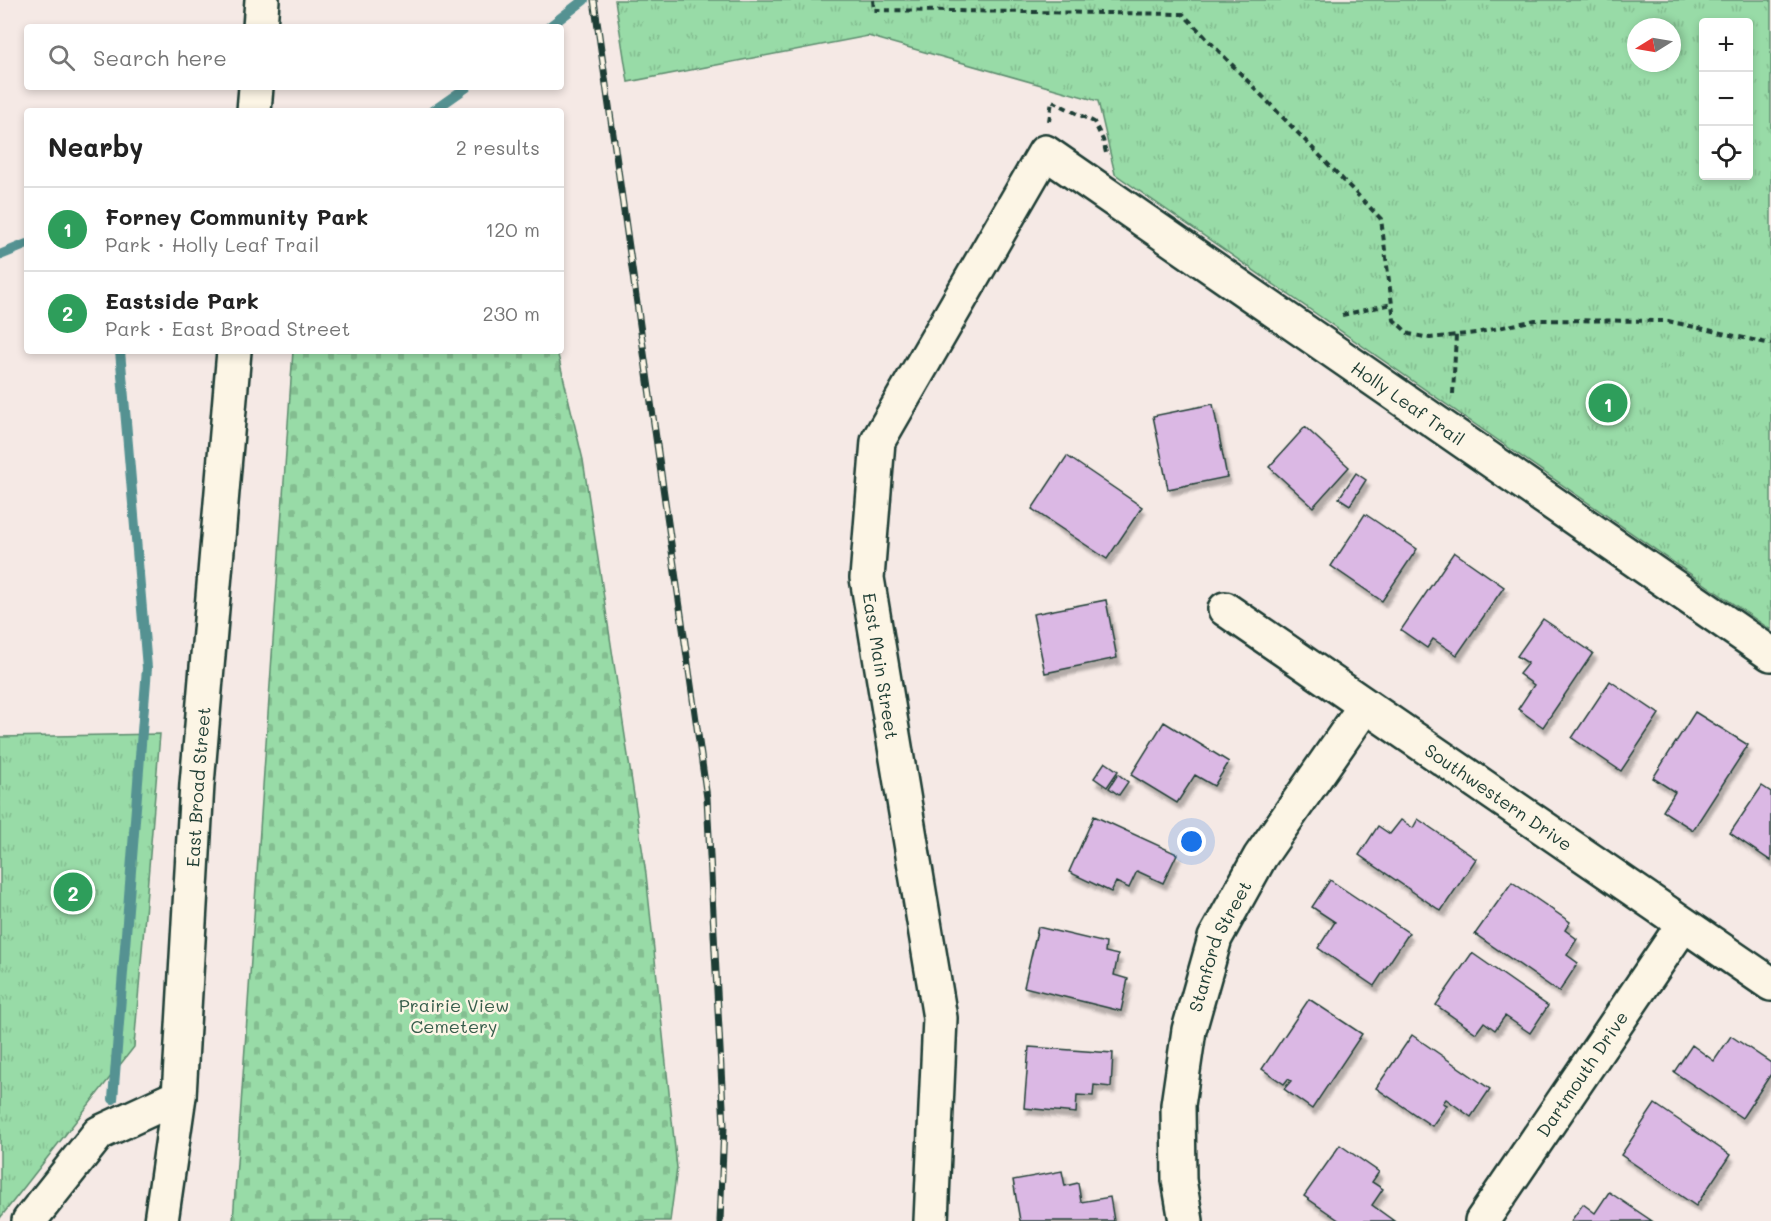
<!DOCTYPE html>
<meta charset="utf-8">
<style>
body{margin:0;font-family:Mali,sans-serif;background:#f2f2f2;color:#222}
.controls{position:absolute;right:18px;top:18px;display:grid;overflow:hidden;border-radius:6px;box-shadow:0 3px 9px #0003}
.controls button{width:54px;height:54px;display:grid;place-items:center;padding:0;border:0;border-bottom:2px solid #e0e0e0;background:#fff;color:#222;font:30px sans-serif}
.compass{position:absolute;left:1627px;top:18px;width:54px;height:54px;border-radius:50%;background:#fff;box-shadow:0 3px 9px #0003;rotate:259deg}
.you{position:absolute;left:1192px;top:842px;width:21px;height:21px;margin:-15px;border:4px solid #fff;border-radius:50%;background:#1a73e8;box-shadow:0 0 0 9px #1a73e833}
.badge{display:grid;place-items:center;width:39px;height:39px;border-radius:50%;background:#7c3aed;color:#fff;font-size:20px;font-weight:700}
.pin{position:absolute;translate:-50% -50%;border:3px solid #fff;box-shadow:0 2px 6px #0006}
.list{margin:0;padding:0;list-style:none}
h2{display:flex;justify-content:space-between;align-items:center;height:78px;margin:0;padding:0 24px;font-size:26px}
h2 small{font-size:20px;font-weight:400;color:#767676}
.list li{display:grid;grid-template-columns:39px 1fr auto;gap:18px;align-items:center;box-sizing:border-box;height:84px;padding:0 24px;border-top:2px solid #e0e0e0}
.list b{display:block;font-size:22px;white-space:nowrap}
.list p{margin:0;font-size:20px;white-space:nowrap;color:#767676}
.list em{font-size:20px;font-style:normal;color:#767676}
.icon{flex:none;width:33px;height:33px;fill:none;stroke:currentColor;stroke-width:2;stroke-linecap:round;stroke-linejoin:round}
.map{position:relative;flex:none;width:1771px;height:1221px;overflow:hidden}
.search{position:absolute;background:#fff;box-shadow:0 3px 9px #0003;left:24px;top:24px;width:540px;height:66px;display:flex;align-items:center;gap:15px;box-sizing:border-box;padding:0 21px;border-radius:6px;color:#767676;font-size:22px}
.panel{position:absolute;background:#fff;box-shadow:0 3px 9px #0003;left:24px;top:108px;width:540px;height:246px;border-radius:6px}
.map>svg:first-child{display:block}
.cemetery{fill:url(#cemetery-stones);stroke:#5c8c6e;stroke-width:1.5}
.park{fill:url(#park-tufts);stroke:#5c8c6e;stroke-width:1.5;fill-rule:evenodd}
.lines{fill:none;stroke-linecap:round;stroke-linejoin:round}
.stream{stroke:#559292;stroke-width:10}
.building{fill:#dbb8e4;stroke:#1f3d34;stroke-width:1.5;filter:url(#shadow)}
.street-casing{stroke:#1f3d34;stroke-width:38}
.secondary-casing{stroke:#1f3d34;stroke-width:38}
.path{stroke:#1f3d34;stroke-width:4;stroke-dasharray:6 4.5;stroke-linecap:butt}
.street{stroke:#fcf5e5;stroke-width:33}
.secondary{stroke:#fcf5e5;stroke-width:33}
.rail-casing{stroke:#1f3d34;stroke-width:7}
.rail{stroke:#fcf5e5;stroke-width:4.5;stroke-dasharray:14;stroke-linecap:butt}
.labels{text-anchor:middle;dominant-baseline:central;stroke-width:5;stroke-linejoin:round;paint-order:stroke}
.street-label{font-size:18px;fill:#1f3d34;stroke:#fcf5e5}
.park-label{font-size:18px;fill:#375d4b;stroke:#fcf5e5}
</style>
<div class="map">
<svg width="1771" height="1221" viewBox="0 0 1771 1221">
<defs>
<pattern id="cemetery-stones" width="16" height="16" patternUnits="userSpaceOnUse" patternTransform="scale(1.5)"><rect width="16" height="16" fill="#98dba7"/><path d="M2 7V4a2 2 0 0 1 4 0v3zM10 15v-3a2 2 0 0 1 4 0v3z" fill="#83bd90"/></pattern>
<pattern id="park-tufts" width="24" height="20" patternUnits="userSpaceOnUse" patternTransform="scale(1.5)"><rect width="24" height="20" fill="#98dba7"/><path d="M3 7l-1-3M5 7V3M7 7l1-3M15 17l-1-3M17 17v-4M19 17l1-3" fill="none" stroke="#83bd90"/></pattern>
<filter id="shadow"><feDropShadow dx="3.5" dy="6" stdDeviation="1.5" flood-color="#0004"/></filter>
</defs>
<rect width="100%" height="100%" fill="#f5e9e5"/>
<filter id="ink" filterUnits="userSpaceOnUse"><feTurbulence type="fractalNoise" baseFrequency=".0167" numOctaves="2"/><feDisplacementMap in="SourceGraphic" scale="12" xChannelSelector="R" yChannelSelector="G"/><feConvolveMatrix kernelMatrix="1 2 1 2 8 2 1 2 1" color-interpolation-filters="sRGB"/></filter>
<g filter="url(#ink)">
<!-- cemetery -->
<path class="cemetery" d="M293,351H557L583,460L646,874L677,1168L670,1221H233Z"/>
<!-- park -->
<path class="park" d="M615,0H1771V630L1115,174L1098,101L868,36L628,82ZM1704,22H1748V176H1704ZM1636,27H1672V63H1636Z
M160,734L134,1047L0,1218V737Z"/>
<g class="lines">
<!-- stream -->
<path class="stream" d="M549,27L584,0
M433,111L467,87
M0,255L27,244
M113,1099L147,668L120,351"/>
</g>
<!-- building -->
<path class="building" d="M1213,404L1227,477L1168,489L1153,416Z
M1305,427L1349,467L1313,507L1269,467Z
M1067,456L1142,507L1107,559L1032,509Z
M1356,473L1366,480L1350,505L1339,498Z
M1365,514L1417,549L1382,601L1331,566Z
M1454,552L1504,587L1457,655L1433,639L1427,648L1401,630Z
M1106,600L1117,658L1045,673L1033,614Z
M1543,619L1593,653L1543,727L1518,709L1534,685L1519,674L1528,663L1517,656Z
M1610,681L1659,714L1621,771L1572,738Z
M1695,712L1748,745L1693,830L1663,811L1675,792L1653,778Z
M1164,722L1229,762L1214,786L1195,775L1177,803L1131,775Z
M1105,762L1118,771L1107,787L1094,778Z
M1118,774L1128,782L1119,795L1109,788Z
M1762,786L1771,792V861L1730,833Z
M1094,816L1177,854L1163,883L1137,871L1129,888L1116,882L1111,892L1069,872Z
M1418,819L1476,859L1441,911L1359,855L1378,826L1390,834L1401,820L1413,828Z
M1330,880L1409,933L1374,986L1318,948L1335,922L1312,907Z
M1512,882L1570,922L1565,930L1577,939L1567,955L1578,963L1559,992L1475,934Z
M1038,927L1106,943L1105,952L1118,955L1114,975L1128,979L1121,1011L1024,987Z
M1472,953L1548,1006L1530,1033L1505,1016L1495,1030L1484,1022L1476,1033L1436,1005Z
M1309,999L1362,1034L1312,1109L1284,1089L1291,1081L1288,1079L1284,1084L1262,1069Z
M1412,1035L1490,1089L1471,1117L1446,1099L1443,1103L1447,1105L1432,1126L1376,1088Z
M1731,1036L1771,1063V1074L1742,1118L1674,1072L1692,1045L1714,1061Z
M1029,1047L1113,1053L1111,1087L1094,1085L1093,1096L1077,1095L1076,1113L1024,1108Z
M1655,1104L1730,1155L1696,1206L1621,1155Z
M1340,1145L1379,1172L1372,1182L1383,1189L1372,1205L1394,1221H1340L1304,1196Z
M1062,1171L1065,1186L1078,1183L1081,1202L1110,1197L1114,1221H1020L1013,1180Z
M1609,1192L1652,1221H1571L1583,1204L1595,1213Z"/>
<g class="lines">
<defs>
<g id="street">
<path id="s1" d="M1225,609L1771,984"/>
<path d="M29,1221L99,1133L179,1096"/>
<path id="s2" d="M931,1221L940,1018L867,578L878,441L1045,152L1771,654"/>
<path id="s3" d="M1186,1221L1179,1180L1178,1105L1189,1030L1215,938L1260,857L1365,706"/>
<path id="s4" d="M1482,1221L1683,925"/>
</g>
<g id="secondary">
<path d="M260,27L262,0"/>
<path d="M254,111L256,87"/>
<path id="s5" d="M161,1221L179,1096L197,784L234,351"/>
</g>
</defs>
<!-- street casing -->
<use href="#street" class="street-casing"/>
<!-- secondary casing -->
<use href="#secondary" class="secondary-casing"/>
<!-- path -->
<path class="path" d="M873,0L874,10L1183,14L1381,219L1394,320L1409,334L1430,338L1476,333L1535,320L1668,321L1771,344
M1049,121L1052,101L1094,122L1103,140L1106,153
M1342,315L1392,304
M1453,394L1456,335"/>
<!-- street -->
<use href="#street" class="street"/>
<!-- secondary -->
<use href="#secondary" class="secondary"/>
<defs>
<path id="rail" d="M594,0L707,798L724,1126L720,1221"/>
</defs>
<!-- rail casing -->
<use href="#rail" class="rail-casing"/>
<!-- rail -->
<use href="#rail" class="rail"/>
</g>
</g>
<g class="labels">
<!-- street labels -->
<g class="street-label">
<text stroke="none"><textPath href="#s2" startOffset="1562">Holly Leaf Trail</textPath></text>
<text transform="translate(881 666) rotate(81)">East Main Street</text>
<text stroke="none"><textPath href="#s5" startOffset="436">East Broad Street</textPath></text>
<text stroke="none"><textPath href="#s1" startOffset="332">Southwestern Drive</textPath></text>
<text stroke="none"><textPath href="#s3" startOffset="282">Stanford Street</textPath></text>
<text stroke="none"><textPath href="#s4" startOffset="178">Dartmouth Drive</textPath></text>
</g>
<!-- park labels -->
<g class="park-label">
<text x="454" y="1005">Prairie View<tspan x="454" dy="21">Cemetery</tspan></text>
</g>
</g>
</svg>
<div class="controls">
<button>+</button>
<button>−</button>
<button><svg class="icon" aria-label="locate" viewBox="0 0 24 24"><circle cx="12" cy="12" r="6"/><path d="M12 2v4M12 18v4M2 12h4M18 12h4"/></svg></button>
</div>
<svg class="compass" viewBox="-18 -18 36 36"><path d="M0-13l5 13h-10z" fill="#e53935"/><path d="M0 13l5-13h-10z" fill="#767676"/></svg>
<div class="you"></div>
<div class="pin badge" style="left:1608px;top:403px;background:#2e9e5b">1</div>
<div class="pin badge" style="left:73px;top:892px;background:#2e9e5b">2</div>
<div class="search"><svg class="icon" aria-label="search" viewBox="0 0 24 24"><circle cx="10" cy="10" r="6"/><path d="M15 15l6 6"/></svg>Search here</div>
<section class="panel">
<h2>Nearby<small>2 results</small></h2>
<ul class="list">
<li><span class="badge" style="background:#2e9e5b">1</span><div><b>Forney Community Park</b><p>Park · Holly Leaf Trail</p></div><em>120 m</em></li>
<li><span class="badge" style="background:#2e9e5b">2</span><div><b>Eastside Park</b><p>Park · East Broad Street</p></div><em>230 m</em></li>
</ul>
</section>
</div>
